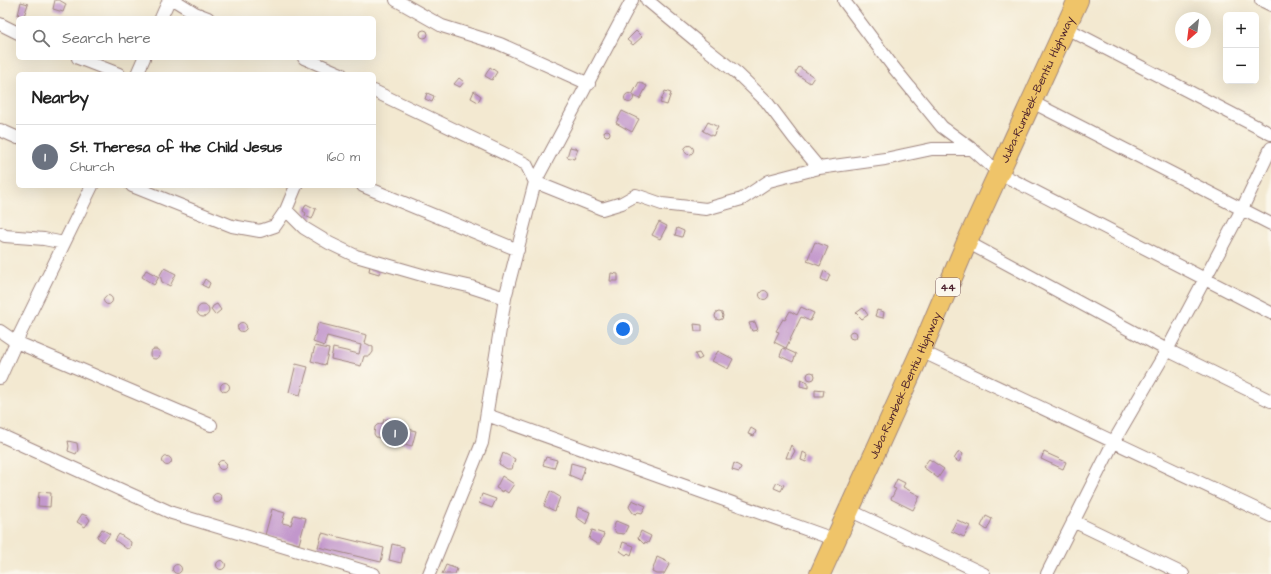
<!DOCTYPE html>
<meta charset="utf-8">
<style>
body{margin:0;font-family:"Architects Daughter",sans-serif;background:#f2f2f2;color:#222}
.controls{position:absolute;right:12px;top:12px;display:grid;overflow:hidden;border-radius:6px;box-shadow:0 4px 16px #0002}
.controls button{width:36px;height:36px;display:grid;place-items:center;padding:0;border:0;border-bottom:1px solid #e0e0e0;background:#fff;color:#222;font:20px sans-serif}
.compass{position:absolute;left:1175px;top:12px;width:36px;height:36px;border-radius:50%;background:#fff;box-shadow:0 4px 16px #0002;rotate:208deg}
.you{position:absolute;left:623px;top:329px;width:14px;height:14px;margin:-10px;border:3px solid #fff;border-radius:50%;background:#1a73e8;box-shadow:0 0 0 6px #1a73e833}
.badge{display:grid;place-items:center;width:26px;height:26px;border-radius:50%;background:#0f766e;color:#fff;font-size:13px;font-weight:700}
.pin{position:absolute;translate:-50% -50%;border:2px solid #fff;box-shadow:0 1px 4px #0006}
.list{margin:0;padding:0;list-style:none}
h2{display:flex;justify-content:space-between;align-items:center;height:52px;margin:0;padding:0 16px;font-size:17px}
h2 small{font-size:13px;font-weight:400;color:#767676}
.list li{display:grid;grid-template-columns:26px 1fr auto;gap:12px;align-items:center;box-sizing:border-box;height:64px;padding:0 16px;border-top:1px solid #e0e0e0}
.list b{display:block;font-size:15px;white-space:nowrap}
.list p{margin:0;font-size:13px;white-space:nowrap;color:#767676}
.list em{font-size:13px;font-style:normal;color:#767676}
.icon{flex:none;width:22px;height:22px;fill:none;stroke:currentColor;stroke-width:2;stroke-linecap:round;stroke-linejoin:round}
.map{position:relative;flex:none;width:1271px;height:574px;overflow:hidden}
.search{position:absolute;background:#fff;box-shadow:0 4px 16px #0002;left:16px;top:16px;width:360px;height:44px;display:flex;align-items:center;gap:10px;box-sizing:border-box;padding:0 14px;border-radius:6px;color:#767676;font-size:15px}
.panel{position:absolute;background:#fff;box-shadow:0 4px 16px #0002;left:16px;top:72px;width:360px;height:116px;border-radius:6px}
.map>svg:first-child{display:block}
.building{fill:#c297cc}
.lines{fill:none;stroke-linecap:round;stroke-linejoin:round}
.minor-casing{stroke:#9e847e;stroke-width:14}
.primary-casing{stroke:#9e847e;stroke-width:22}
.minor{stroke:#fff;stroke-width:12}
.primary{stroke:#efc469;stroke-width:20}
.labels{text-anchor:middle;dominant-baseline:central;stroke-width:3;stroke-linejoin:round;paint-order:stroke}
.shield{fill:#fbf7ec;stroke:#7f6065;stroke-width:1}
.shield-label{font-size:11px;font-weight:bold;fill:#4a1f2b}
.street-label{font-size:12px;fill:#4a1f2b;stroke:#fbf7ec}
</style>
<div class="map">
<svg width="1271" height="574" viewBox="0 0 1271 574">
<rect width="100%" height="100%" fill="#fbf7ec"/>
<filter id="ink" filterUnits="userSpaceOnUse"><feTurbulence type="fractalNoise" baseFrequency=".025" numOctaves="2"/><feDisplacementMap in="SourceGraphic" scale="8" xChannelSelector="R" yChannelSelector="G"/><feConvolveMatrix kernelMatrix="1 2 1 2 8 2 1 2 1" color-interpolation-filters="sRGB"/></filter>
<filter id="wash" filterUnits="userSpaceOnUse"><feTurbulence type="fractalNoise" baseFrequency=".012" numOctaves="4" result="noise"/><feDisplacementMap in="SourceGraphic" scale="16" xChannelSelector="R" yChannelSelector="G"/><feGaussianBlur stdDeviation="0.9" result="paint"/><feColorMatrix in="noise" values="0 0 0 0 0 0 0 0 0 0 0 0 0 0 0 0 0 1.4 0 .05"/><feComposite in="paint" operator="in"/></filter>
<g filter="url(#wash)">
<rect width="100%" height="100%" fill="#f3e9d1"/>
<g id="blocks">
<!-- building -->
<path class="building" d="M55,0H59L66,4L63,12L53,9Z
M21,2L28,4L24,16L18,15Z
M420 34a4 4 0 1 1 8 0a4 4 0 1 1-8 0Z
M636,31L642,37L633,45L627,40Z
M490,67L497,72L492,80L485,76Z
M799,67L814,77L810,83L795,73Z
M459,78L464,82L460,87L454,84Z
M639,82L647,86L640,99L632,95Z
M474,91L481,96L478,102L471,98Z
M665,91L671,93L667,105L660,103Z
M427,93L434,96L432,102L425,99Z
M624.5 98a4.5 4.5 0 1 1 9 0a4.5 4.5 0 1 1-9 0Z
M622,111L639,119L632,132L616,123Z
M708,122L718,127L713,136L703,131Z
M604 133a3 3 0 1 1 6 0a3 3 0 1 1-6 0Z
M684.5 150a4.5 4.5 0 1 1 9 0a4.5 4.5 0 1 1-9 0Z
M570,147L578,149L574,159L567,157Z
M306,204L316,209L312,219L305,216L306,213L303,211Z
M659,222L667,226L660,239L652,235Z
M677,228L684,231L682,237L675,235Z
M815,242L828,247L820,266L807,261Z
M371,261L381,265L379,274L369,271Z
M164,268L176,274L170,286L162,282L160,275Z
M146,270L159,277L154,285L142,277Z
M824,271L830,275L827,282L821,279Z
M611,273L618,274V281H610Z
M205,279L210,283L208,288L202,285Z
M759.5 295a4.5 4.5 0 1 1 9 0a4.5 4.5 0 1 1-9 0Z
M103.5 300a4.5 4.5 0 1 1 9 0a4.5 4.5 0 1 1-9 0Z
M217,304L221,310L215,315L211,310L213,306Z
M197 311a6 6 0 1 1 12 0a6 6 0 1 1-12 0Z
M801,307L814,313L810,321L801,317L786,348L774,342L779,332L776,331L783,319L785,320L790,311L797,315Z
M863,308L868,315L862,319L856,313Z
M877,310L884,312L883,318L875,316Z
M715 316a4 4 0 1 1 8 0a4 4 0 1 1-8 0Z
M755,322L758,330L752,331L749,323Z
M237.5 327a4.5 4.5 0 1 1 9 0a4.5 4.5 0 1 1-9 0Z
M318,323L367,335L365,343L373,347V352L370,356H364L361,366L331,359L333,348L359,354L361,345L327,336L324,346L313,342Z
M694,324L702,325V331H695Z
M849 335a4 4 0 1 1 8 0a4 4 0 1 1-8 0Z
M315,346L329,349L325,365L311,361Z
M783,348L796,354L793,362L780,356Z
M150 354a5 5 0 1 1 10 0a5 5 0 1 1-10 0Z
M718,351L733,359L728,369L712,361Z
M699,353L702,358L698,360L695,354Z
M296,364L308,367L300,395L289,392Z
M807 376a4 4 0 1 1 8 0a4 4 0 1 1-8 0Z
M801,379L808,382V388L800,386Z
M220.5 387a4.5 4.5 0 1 1 9 0a4.5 4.5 0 1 1-9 0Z
M815,389L824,390L823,396H815Z
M384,419L390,420L389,424L416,431L412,446L376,437L374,434L375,427L377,425L383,423Z
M751,428L756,431L754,436L748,434Z
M68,441L77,443L78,450L76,454L68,451L69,446Z
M791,445L795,451L791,458H786Z
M959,451L963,454L959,462L954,459Z
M803,452L808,455L806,462L801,460Z
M1044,452L1066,462L1063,469L1041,459Z
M503,453L515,459L512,469H507L499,464Z
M162.5 461a4.5 4.5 0 1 1 9 0a4.5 4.5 0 1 1-9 0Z
M546,457L557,460L554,468L543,465Z
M929,459L944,469L938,478L923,467Z
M217.5 465a4.5 4.5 0 1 1 9 0a4.5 4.5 0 1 1-9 0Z
M571,463L585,467L581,480L569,475Z
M734,463L741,467L739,472L732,470Z
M502,476L514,484L508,493L504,490L503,492L496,488Z
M897,479L905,483L903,487L920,496L913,510L891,499L896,489L893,488Z
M777,482L784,485L781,491L774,488Z
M550,491L560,497L555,511L544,506Z
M39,492L51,493L50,507L38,506Z
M212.5 498a4.5 4.5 0 1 1 9 0a4.5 4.5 0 1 1-9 0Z
M482,494L496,499L492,508L479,503Z
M632,500L646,506L642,513L638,512L636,514L633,513L629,507Z
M578,507L590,512L586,524L576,517Z
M272,509L285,513L282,523L291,525L294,515L306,518L299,544L265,535Z
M82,514L87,516L90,520L85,527L77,522Z
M986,516L992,519L987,530L981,526Z
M957,520L970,526L964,537L951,531Z
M616,521L628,526L624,534L616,533L615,531L613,529Z
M102,529L110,534L104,542L97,537Z
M592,530L604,534L600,544H597L589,539Z
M641,531L651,536L648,543L645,542L644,544L638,538Z
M322,533L384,548L381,562L318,547Z
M119,534L131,542L130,548L127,549L115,540Z
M623,542L634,546L631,555L628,553L626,555L620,551Z
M392,544L404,547L401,563L389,560Z
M657,557L670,563L664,574H656L652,572Z
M216.5 565a4.5 4.5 0 1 1 9 0a4.5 4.5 0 1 1-9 0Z
M172.5 569a4.5 4.5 0 1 1 9 0a4.5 4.5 0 1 1-9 0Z
M446,565L457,569L455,574H442Z"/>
</g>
</g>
<g filter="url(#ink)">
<use href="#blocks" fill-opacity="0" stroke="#9e847e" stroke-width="1"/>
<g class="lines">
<defs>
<path id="minor" d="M174,0L195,13L208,18
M396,0L442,26L500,44L589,84
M647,0L700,44L738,74L766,101L794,138L819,168
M1261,0L1271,5
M844,1L894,68L942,127L972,149
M161,18L169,0
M0,24L18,33
M1066,28L1271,134
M78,58L119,74
M304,58L341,74
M137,74L144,58
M374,91L526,164L535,182L602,209L622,203L636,195L662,204L706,209L742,199L769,181L819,168L885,159L932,149H972L999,173L1271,313
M1032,102L1271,224
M0,130L18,138
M132,186L232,226L260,231L275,226L286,210L296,186
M363,186L518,250
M286,210L304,228L329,243L356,256L429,277L468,286L505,298
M0,233L5,236L44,239L64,243
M967,242L1167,350L1271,401
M0,331L16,342L211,425
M921,351L1271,516
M0,378L16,342L92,186
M487,415L836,540
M0,435L172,513L374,574
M849,510L984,574
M1073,521L1183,574
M429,574L482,443L505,298L535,182L632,0
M1047,574L1114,441L1167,350L1242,209L1271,148"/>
<g id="primary">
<path id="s1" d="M820,574L921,351L967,242L1078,0"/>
</g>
</defs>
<!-- minor casing -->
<use href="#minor" class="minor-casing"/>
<!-- primary casing -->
<use href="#primary" class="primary-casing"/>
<!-- minor -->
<use href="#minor" class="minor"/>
<!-- primary -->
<use href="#primary" class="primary"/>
</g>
</g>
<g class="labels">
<!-- shield labels -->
<rect class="shield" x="936" y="278" width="24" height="18" rx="3"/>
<g class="shield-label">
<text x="948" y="287">44</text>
</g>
<!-- street labels -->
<g class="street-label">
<text stroke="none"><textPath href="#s1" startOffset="531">Juba-Rumbek-Bentiu Highway</textPath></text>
<text stroke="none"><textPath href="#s1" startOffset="207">Juba-Rumbek-Bentiu Highway</textPath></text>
</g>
</g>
</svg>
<div class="controls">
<button>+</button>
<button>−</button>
</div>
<svg class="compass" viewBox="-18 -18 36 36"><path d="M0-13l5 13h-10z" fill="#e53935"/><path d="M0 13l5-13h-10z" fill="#767676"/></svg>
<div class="you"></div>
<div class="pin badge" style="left:395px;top:433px;background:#6b7280">1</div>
<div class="search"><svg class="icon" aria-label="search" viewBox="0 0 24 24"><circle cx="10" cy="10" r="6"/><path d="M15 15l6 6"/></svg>Search here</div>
<section class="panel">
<h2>Nearby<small></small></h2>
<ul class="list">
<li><span class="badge" style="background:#6b7280">1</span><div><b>St. Theresa of the Child Jesus</b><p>Church</p></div><em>160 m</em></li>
</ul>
</section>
</div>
